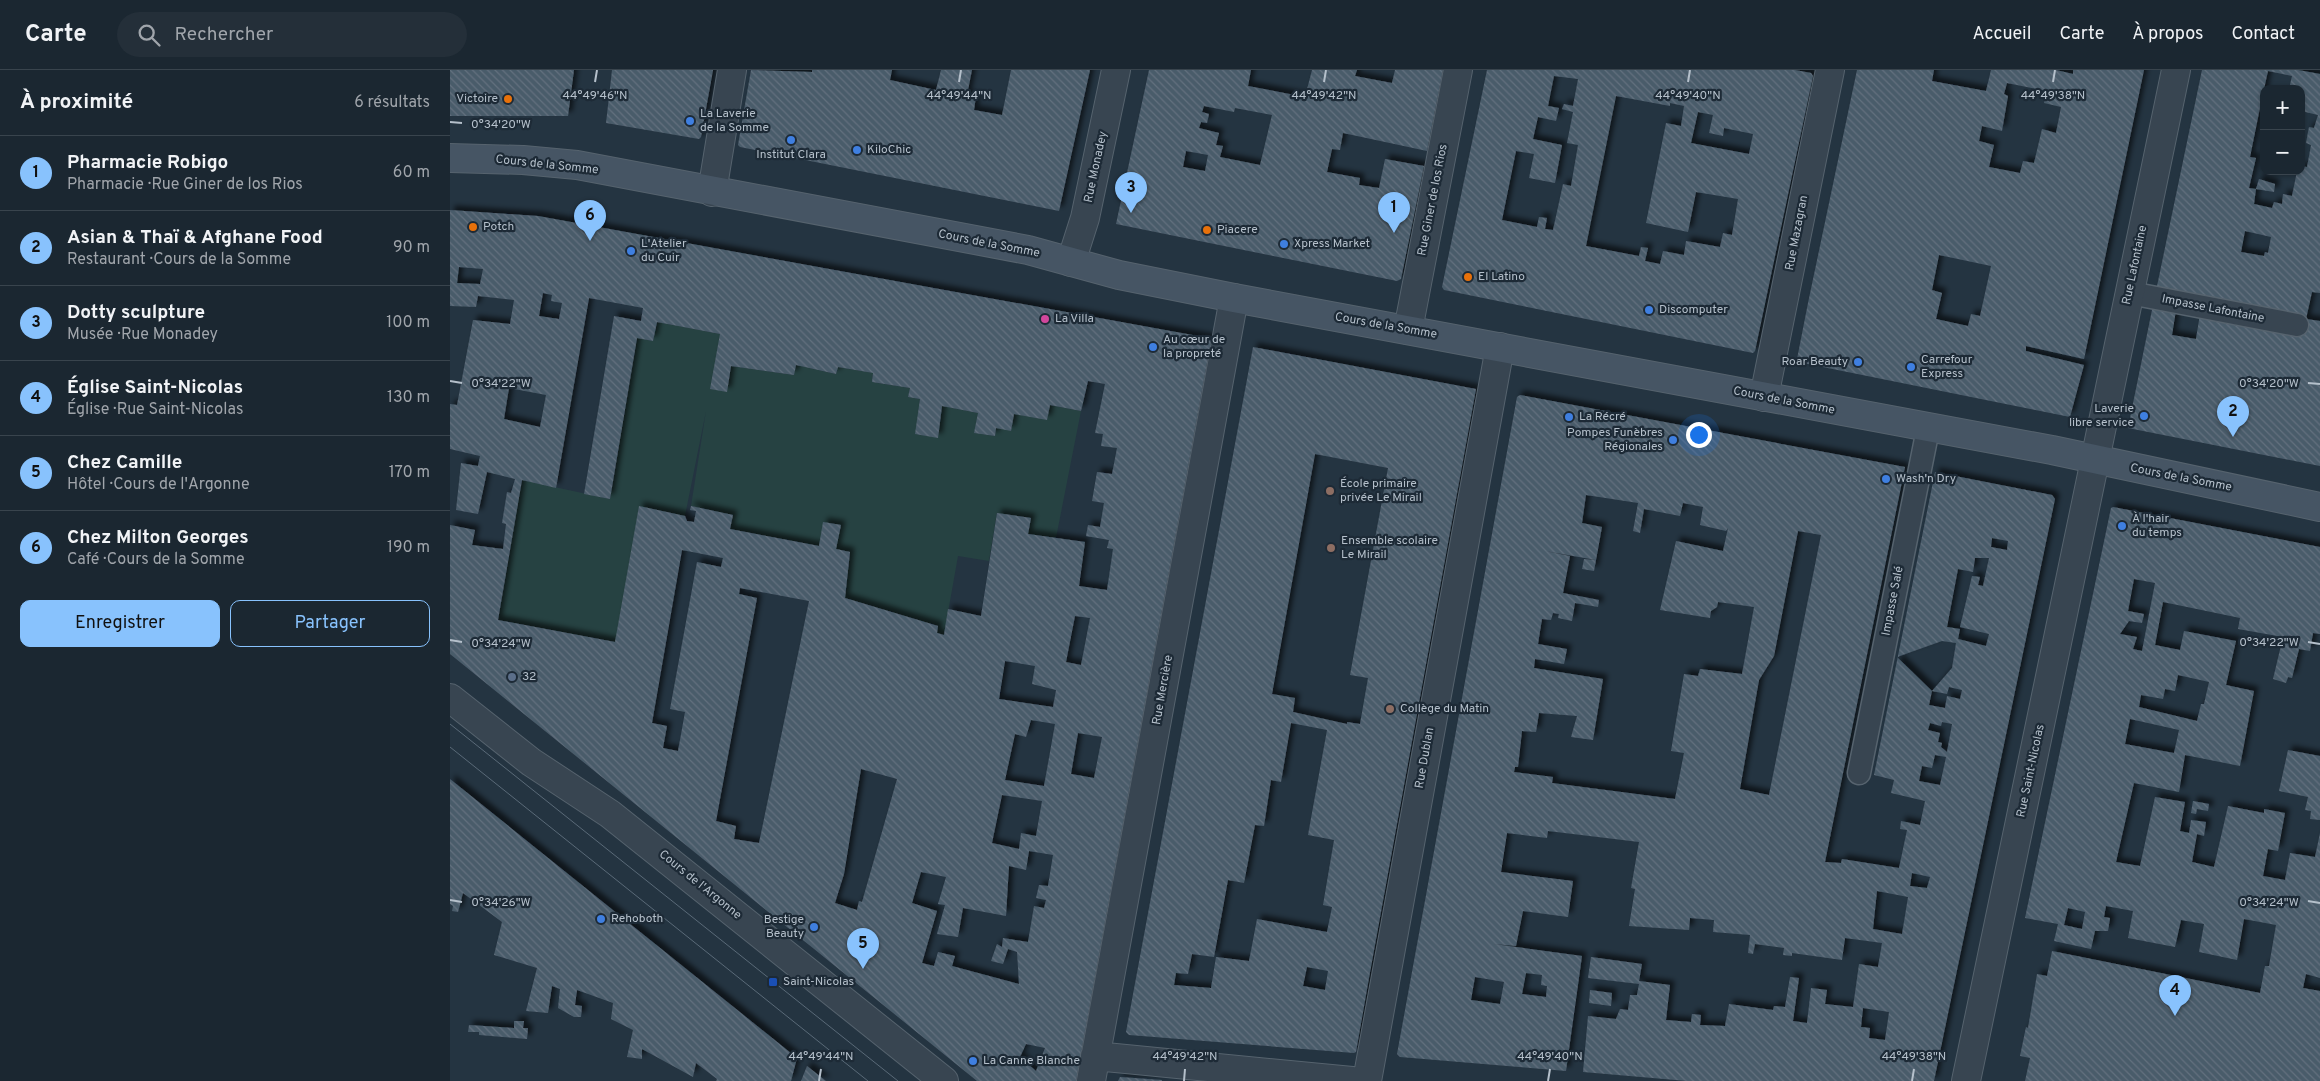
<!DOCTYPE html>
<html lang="fr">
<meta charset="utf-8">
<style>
body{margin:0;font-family:Overpass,sans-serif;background:#242f39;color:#f1f3f6}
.controls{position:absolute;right:15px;top:15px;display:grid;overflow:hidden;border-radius:10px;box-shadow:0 1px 4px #0004}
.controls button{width:45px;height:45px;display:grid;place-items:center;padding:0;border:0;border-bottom:1px solid #39444d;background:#1b2731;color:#f1f3f6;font:25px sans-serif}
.you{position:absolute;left:1248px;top:364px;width:18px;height:18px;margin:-12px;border:4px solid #fff;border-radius:50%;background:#1a73e8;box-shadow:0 0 0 8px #1a73e833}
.badge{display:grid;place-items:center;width:32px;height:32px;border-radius:50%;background:#88c2fd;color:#111;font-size:16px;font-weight:700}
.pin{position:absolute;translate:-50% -41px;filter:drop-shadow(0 1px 2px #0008)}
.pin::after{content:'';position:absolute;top:26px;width:18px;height:15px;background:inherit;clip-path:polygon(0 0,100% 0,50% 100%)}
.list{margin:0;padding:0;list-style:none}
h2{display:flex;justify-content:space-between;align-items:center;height:65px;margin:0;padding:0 20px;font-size:21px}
h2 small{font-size:16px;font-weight:400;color:#a0a5ab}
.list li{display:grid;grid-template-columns:32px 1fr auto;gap:15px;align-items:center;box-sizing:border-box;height:75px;padding:0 20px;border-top:1px solid #39444d}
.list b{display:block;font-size:19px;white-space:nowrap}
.list p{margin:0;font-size:16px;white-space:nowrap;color:#a0a5ab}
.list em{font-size:16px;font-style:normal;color:#a0a5ab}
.actions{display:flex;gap:10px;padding:15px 20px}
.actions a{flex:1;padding:11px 0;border:1px solid #88c2fd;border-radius:10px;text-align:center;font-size:18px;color:#88c2fd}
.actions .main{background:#88c2fd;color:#111}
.icon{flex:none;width:28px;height:28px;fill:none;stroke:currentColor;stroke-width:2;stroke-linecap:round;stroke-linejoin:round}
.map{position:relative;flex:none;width:1870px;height:1011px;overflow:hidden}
header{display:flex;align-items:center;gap:30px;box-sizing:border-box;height:70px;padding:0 25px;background:#1b2731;border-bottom:1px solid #39444d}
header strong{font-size:24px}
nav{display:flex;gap:28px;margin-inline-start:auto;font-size:18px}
.search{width:350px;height:45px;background:#242f39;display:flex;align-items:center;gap:12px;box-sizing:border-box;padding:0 18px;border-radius:28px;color:#a0a5ab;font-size:19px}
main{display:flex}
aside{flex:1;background:#1b2731}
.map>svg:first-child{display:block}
.garden{fill:#264242}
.building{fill:url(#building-back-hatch);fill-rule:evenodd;filter:url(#shadow)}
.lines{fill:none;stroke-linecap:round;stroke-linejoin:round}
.service-casing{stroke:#56636e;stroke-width:25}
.minor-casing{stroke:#56636e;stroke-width:30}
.tertiary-casing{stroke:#56636e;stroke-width:30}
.secondary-casing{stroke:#56636e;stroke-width:30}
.service{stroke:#384551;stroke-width:22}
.minor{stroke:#384551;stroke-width:28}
.tertiary{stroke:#384551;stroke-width:28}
.secondary{stroke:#465564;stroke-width:28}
.tram{stroke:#5a6a78;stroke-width:1}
.ticks{fill:none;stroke:#b5c0cb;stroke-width:2}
.food-dot{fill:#e8710a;stroke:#1d2a36;stroke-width:2}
.shop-dot{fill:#3f7fe0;stroke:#1d2a36;stroke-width:2}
.hotel-dot{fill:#d1479c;stroke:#1d2a36;stroke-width:2}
.education-dot{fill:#8d6e63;stroke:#1d2a36;stroke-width:2}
.service-dot{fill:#5c6f8a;stroke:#1d2a36;stroke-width:2}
.transit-dot{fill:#1a4fb4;stroke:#1d2a36;stroke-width:2}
.labels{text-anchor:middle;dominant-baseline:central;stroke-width:4.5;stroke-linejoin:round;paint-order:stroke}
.poi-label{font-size:12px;fill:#b5c0cb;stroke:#1d2a36;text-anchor:start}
.street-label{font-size:12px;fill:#b5c0cb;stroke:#1d2a36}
.ticks-label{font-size:12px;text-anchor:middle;fill:#b5c0cb;stroke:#1d2a36;stroke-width:4.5;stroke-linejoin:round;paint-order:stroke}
</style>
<header>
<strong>Carte</strong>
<div class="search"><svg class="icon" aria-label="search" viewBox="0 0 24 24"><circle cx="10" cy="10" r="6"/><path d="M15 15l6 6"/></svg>Rechercher</div>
<nav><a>Accueil</a><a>Carte</a><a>À propos</a><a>Contact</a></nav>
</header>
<main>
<aside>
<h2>À proximité<small>6 résultats</small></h2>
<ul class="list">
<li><span class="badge">1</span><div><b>Pharmacie Robigo</b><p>Pharmacie · Rue Giner de los Rios</p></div><em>60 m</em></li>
<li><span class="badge">2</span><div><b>Asian &amp; Thaï &amp; Afghane Food</b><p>Restaurant · Cours de la Somme</p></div><em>90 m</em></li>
<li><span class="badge">3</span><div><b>Dotty sculpture</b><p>Musée · Rue Monadey</p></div><em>100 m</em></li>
<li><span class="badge">4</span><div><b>Église Saint-Nicolas</b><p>Église · Rue Saint-Nicolas</p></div><em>130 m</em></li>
<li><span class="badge">5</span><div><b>Chez Camille</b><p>Hôtel · Cours de l'Argonne</p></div><em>170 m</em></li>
<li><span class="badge">6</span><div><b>Chez Milton Georges</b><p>Café · Cours de la Somme</p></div><em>190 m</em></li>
</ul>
<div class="actions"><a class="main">Enregistrer</a><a>Partager</a></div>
</aside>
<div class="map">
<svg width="1870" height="1011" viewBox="0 0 1870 1011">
<defs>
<pattern id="building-back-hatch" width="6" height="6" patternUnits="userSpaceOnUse" patternTransform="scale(1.25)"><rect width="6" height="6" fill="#4a5b6a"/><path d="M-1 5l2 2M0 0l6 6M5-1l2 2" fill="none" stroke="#62717e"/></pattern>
<filter id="shadow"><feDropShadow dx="4.5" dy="-4.5" stdDeviation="2.5" flood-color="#0009"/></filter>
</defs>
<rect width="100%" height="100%" fill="#243441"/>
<!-- garden -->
<path class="garden" d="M207,252L270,264L281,296L344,305L346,295L386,304L388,297L423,303L422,312L460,318L458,327L470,329L466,364L488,367L492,336L528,343L525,363L545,366L546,358L561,360L564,344L600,335L631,341L606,468L578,464L547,443L539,491L508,486L494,565L487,563L488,556L395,528L400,482L280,459L282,445L241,436L256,341L235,446L165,572L48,550L72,410L160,429L187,268L203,271Z"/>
<!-- building -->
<path class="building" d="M0,0H124L118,46H0Z
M162,0H263L251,67L249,69L156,53Z
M301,0L362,2V0H442L440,10L486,20L491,0H522L517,25L526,27L524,40L552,45L561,0H640L609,141L290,77L288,75Z
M699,0H801L798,16L855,27L862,0H907L905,6L942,13L945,0H993L977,81L893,63L890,80L882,79L877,102L910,108L909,115L929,118L935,89L974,96L951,209L947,211L666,154ZM754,36L784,42L785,38L822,45L810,95L770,87L773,76L766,75L769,63L749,58L751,52L757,53L759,44L752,42ZM736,81L758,85L755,101L733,97Z
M1037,0H1345L1361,3L1363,6L1305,281L1303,283L994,220L992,217ZM1104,6L1128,9L1123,36L1114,34L1112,39L1123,42L1117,73L1128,75L1121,116L1113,114L1103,160L1095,159L1097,148L1089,147L1087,157L1052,150L1066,81L1084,84L1079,108L1105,113L1112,75L1083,69L1088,47L1106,51L1109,38L1098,36ZM1166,26L1220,36V33L1234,36L1231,56L1216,53L1196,153L1238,162L1246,122L1288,129L1282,165L1273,163L1270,177L1236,171L1234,185L1213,181L1210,194L1195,191L1198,178L1191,177L1189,186L1136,176ZM1248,42L1263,45L1259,63L1273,66L1274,58L1303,64L1299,84L1241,73Z
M1407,0H1484L1482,11L1536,21L1541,0H1606L1623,4V0H1694L1634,289L1576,276V281L1634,295L1620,347L1348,292L1347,289L1358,233ZM1557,13L1597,21L1594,33L1611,37L1606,63L1592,59L1584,93L1573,91L1570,103L1539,97L1544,75L1529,71L1532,56L1552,61L1558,26L1554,24ZM1489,185L1541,196L1530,246L1521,244L1518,256L1486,249L1492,223L1482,220Z
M1752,0H1848L1870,4V223L1862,222L1856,249L1870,251V396L1678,358L1703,235L1726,240L1722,265L1746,269L1750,244L1706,221ZM1818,1L1842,6L1839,19H1851V41L1868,45L1864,58L1859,57L1858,62L1856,73L1861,75L1857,97L1851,96V101H1847L1842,126L1833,124L1832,134L1824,132L1822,138L1804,134L1806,119L1799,118L1806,88L1800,87L1811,33L1814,34V19ZM1795,161L1821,167L1818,183L1815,182L1814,186L1791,182Z
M1809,109L1825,114L1824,122L1806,119Z
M0,140L88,146L759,268L761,271L626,1011H527L0,584V455L25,460L22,475L53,479L56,454L52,453L57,422L61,423L65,409L37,402L28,444L6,440L11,393L28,396L30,386L0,379V334L7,335L23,250L60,254L64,230L28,226L26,237L0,236ZM9,197L33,199L30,214L7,213ZM93,223L102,225L101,231L112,233L109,249L89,246ZM139,228L193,238L191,251L164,246L134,424L160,429L187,268L203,271L207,252L270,264L260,319L277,322L281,296L344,305L346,295L386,304L388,297L423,303L422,312L460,318L458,327L470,329L465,364L488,368L492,336L528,343L524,363L545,366L546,358L561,361L564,344L597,350L600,335L631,341L638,311L655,314L645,363L653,364L651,376L667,378L662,404L647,402L642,431L654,433L650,457L638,455L636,466L659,470L657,478L663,479L657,520L629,516L635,472L578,464L581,448L547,443L531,546L498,539L494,565L487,563L488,556L395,528L400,482L386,479L391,455L373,452L369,476L280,459L283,445L241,436L240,440L246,441L244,452L237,451L235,446L189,436L165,572L48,550L72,410L106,418ZM59,318L96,325L90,357L54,349ZM232,480L273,488L271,497L247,492L220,639L235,642L228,681L213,678L217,656L202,653ZM290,518L359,531L309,773L284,769L286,756L266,751L307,528L289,524ZM625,546L640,548L631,595L616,592ZM555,591L585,596L582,614L606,620L603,637L549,629ZM581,650L605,654L594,716L555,710L565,664L576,667ZM628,663L652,667L644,708L621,704ZM411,699L447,709L412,832L409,831L407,840L385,833L394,804ZM552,725L592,731L586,766L571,763L569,779L542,773ZM579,781L603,785L598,816L589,815L586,828L596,830L594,838L584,836L578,872L553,868L552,877L547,874L541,891L553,894L558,879L567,882L569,914L502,896L505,886L488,882L484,896L472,893L487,841L462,833L471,802L496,807L488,834L495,835L487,864L508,867L513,838L556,846L559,796L576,800ZM576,974L595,978L586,1001L570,987Z
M803,277L1026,319L919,908L906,982L904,983L679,965L676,962ZM865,384L938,398L900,605L918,608L910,654L897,652V654L843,642L845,628L822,624ZM841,653L877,660L858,765L884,770L873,835L882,837L877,862L807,849L799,891L766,887L761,918L724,915L726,903L738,904L742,884L764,887L778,810L794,813L805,755L814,756L821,710L831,712ZM857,897L878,901L875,920L853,916Z
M1070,325L1455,397L1375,792L1391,793L1392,789L1449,798L1457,760L1450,759L1451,751L1470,755L1475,731L1441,723L1444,710L1424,705L1485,402L1602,425L1605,429L1484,1011H1237L1133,1002L1138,946L1166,949L1170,939L1178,940L1180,925H1187L1189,914L1138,908L1141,887L1192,894L1189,911L1220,915L1216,950L1241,952L1242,944L1251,945L1250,955L1275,956L1279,934L1323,940L1324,936L1335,937L1340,907L1349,908L1343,951L1357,953L1361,918L1377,920L1375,934L1403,937L1409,894L1428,897L1432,873L1395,868L1392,890L1342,883V886L1333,885L1334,878L1305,874L1303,884L1298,883L1300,865L1263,862L1264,850L1240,848L1239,860L1179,856L1185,819L1181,818L1189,772L1098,761L1097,768L1057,763L1051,802L1123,811L1118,847L1073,841L1066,876L1044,874L1132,886L1116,1001L950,987L947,984L1067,327ZM1136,425L1188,433L1183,461L1190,463L1194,439L1230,446L1233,433L1253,437L1250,455L1276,461L1278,458L1273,481L1226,471L1210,540L1260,548L1261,541L1267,537L1268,532L1304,537L1292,604L1250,599L1248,606L1234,604L1221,681L1234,683L1225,729L1102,713L1103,707L1064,702L1065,697H1068L1072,661L1086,662L1089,643L1127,646L1121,667L1143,670L1153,609L1084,598L1085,589L1114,594L1117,579L1088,574L1092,549L1101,550L1103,543L1109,544L1108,548L1122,551L1125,533L1148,537L1149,530L1113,523L1120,486L1095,481L1146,490L1134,489L1132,499L1144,501L1152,457L1132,453ZM1348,461L1371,465L1319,725L1290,719L1309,610L1324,586ZM1542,468L1558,471L1557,480L1541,477ZM1525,488H1539L1533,516L1528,515L1530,507L1522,506L1510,557L1539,564L1536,576L1508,569L1510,559L1497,557L1508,499L1523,502ZM1492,571L1506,573L1502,598L1482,621L1447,587ZM1499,617L1512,620L1510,629L1497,626L1495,638L1479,635L1482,621L1497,624ZM1492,652L1502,654L1497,682L1491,677L1492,673L1488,672L1490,663L1478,660L1480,653L1491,656ZM1485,685L1496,687L1490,715L1469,711L1472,696L1482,698ZM1462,803L1480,807L1477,818L1460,816ZM1427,821L1458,827L1452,864L1423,859ZM1076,903L1092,905L1091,915L1097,916L1096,927L1072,924ZM1025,907L1054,912L1050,934L1021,930ZM1413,938L1439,942L1435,970L1419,968L1420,958L1411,957Z
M1663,437L1870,477V564L1863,563L1860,581L1849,579L1842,608L1838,607L1836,613L1823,609L1833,567L1788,559L1790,548L1713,532L1705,575L1730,580L1734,561L1786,571L1776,615L1804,621L1790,696L1735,685L1729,722L1684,713L1666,792L1690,796L1705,727L1735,732L1730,761L1739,763L1741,750L1756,752L1754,766L1747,764L1742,792L1764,797L1778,736L1814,743V739L1835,743L1828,781L1818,779L1813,806L1835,810L1840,783L1865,787L1870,763V908L1856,904L1853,918L1870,921V1011H1575L1580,988L1570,986L1576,957L1578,958L1587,904L1597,906L1602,881L1810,923L1815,896H1819L1826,855L1794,849L1787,890L1749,882L1754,854L1731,850L1725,877L1678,868L1683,841L1656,836L1654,847L1660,848L1658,861H1645L1641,879L1604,871L1608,854L1575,848L1661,438ZM1684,509L1705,513L1692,581L1683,579L1687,567L1670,564L1679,551L1692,553L1694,544L1678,541ZM1728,605L1759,612L1754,634H1751L1747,651L1689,637L1691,625L1713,629L1715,619L1725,621ZM1680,649L1729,660L1724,683L1675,674ZM1618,838L1635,842L1632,859L1614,855Z
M1838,680L1870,686V750L1860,749L1861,741L1855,740L1858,727L1829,721Z
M0,709L347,988L341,1011H266L267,1009L246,993L243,1007L192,979V989L177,987L183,960L161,949L163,933L127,920L125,935L132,936L131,947H124L108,938L110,919L102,916L98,943L76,941L87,898L44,885L52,852L13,823L8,842L2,841L3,836L0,834Z
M1743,731L1759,734L1758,741L1747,739L1746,744L1741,743Z
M1140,920L1162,923L1161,936L1139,933Z
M64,951H74L73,958H78L77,969L29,965V962H18L19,955L64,958Z
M357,996L376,1011H351Z
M670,1007L712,1010V1011H668Z"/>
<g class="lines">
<defs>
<path id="service" d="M1680,223L1847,255
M1409,703L1478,359"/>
<path id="minor" d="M262,122L282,0
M621,192L635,148L666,0
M958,260L1008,0
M1314,327L1380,0
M645,986L902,1011
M641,1011L784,228
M917,1011L1050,277"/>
<path id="tertiary" d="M0,628L81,692L160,744L494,1011
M1516,1011L1726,0"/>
<path id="secondary" d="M0,88L73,90L127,95L578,180L669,205L784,228L1602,380L1870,437"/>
</defs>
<!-- service casing -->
<use href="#service" class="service-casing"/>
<!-- minor casing -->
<use href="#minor" class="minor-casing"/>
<!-- tertiary casing -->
<use href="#tertiary" class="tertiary-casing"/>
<!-- secondary casing -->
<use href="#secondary" class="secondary-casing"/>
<!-- service -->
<use href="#service" class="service"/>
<!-- minor -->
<use href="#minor" class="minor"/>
<!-- tertiary -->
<use href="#tertiary" class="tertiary"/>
<!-- secondary -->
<use href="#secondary" class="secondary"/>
<!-- tram -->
<path class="tram" d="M0,654L448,1011
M0,677L418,1011"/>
</g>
<!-- ticks -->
<path class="ticks" d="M145,12L147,0M509,12L511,0M874,12L876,0M1238,12L1240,0M1603,12L1605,0M0,52L12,53M0,311L12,313M1858,313L1870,314M0,570L12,572M1858,572L1870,574M0,830L12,832M1858,831L1870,833M369,1011L371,999M734,1011L735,999M1098,1011L1100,999M1462,1011L1464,999"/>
<!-- markers -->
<g class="food-dot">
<circle cx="58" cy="29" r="5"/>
<circle cx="23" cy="157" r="5"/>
<circle cx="757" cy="160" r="5"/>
<circle cx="1018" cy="207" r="5"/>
</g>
<g class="shop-dot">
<circle cx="240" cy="51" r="5"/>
<circle cx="341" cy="70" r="5"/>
<circle cx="407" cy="80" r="5"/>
<circle cx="834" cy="174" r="5"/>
<circle cx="181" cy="181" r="5"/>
<circle cx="1199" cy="240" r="5"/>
<circle cx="703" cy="277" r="5"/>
<circle cx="1408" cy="292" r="5"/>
<circle cx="1461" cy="297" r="5"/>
<circle cx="1694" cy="346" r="5"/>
<circle cx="1119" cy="347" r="5"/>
<circle cx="1223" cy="370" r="5"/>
<circle cx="1436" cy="409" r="5"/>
<circle cx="1672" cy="456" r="5"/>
<circle cx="151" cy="849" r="5"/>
<circle cx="364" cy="857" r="5"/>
<circle cx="523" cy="991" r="5"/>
</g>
<circle class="hotel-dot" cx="595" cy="249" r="5"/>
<g class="education-dot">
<circle cx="880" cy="421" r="5"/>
<circle cx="881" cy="478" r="5"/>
<circle cx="940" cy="639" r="5"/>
</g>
<circle class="service-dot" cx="62" cy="607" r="5"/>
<rect class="transit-dot" x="318" y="907" width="10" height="10" rx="2.5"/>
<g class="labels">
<!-- poi labels -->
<g class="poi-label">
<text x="48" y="29" text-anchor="end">Victoire</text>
<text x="250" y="44">La Laverie<tspan x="250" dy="14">de la Somme</tspan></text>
<text x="417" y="80">KiloChic</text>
<text x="341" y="85" text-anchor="middle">Institut Clara</text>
<text x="33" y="157">Potch</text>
<text x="767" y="160">Piacere</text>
<text x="191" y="174">L'Atelier<tspan x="191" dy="14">du Cuir</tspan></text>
<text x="844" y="174">Xpress Market</text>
<text x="1028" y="207">El Latino</text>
<text x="1209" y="240">Discomputer</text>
<text x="605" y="249">La Villa</text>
<text x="713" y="270">Au cœur de<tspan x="713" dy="14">la propreté</tspan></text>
<text x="1471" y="290">Carrefour<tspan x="1471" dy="14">Express</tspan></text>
<text x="1398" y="292" text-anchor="end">Roar Beauty</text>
<text x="1684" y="339" text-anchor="end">Laverie<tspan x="1684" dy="14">libre service</tspan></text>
<text x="1129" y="347">La Récré</text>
<text x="1213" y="363" text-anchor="end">Pompes Funèbres<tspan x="1213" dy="14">Régionales</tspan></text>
<text x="1446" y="409">Wash'n Dry</text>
<text x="890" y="414">École primaire<tspan x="890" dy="14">privée Le Mirail</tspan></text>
<text x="1682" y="449">À l'hair<tspan x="1682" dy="14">du temps</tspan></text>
<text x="891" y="471">Ensemble scolaire<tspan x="891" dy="14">Le Mirail</tspan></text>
<text x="72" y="607">32</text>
<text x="950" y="639">Collège du Matin</text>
<text x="161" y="849">Rehoboth</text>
<text x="354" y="850" text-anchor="end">Bestige<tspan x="354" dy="14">Beauty</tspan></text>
<text x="333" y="912">Saint-Nicolas</text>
<text x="533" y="991">La Canne Blanche</text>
</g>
<!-- street labels -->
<g class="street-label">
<text transform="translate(97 95) rotate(6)">Cours de la Somme</text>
<text transform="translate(646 97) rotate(-78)">Rue Monadey</text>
<text transform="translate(983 130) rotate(-79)">Rue Giner de los Rios</text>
<text transform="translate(1347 163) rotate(-79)">Rue Mazagran</text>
<text transform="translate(539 174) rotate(11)">Cours de la Somme</text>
<text transform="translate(1685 195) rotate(-78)">Rue Lafontaine</text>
<text transform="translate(1763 239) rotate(11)">Impasse Lafontaine</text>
<text transform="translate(936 256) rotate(10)">Cours de la Somme</text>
<text transform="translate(1334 331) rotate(11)">Cours de la Somme</text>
<text transform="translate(1731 408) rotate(11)">Cours de la Somme</text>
<text transform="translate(1443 531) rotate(-79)">Impasse Salé</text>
<text transform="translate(713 620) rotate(-80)">Rue Mercière</text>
<text transform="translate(975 688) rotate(-80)">Rue Dublan</text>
<text transform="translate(1581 701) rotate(-78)">Rue Saint-Nicolas</text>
<text transform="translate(250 815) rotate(39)">Cours de l'Argonne</text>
</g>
</g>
<g class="ticks-label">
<text x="145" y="29">44°49'46"N</text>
<text x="509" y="29">44°49'44"N</text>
<text x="874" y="29">44°49'42"N</text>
<text x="1238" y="29">44°49'40"N</text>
<text x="1603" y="29">44°49'38"N</text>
<text x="51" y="58">0°34'20"W</text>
<text x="1819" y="317">0°34'20"W</text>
<text x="51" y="317">0°34'22"W</text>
<text x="1819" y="576">0°34'22"W</text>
<text x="51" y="577">0°34'24"W</text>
<text x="1819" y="836">0°34'24"W</text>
<text x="51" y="836">0°34'26"W</text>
<text x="371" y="990">44°49'44"N</text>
<text x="735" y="990">44°49'42"N</text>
<text x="1100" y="990">44°49'40"N</text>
<text x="1464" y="990">44°49'38"N</text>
</g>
</svg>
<div class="controls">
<button>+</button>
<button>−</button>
</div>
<div class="you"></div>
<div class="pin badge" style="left:944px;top:163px">1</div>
<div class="pin badge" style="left:1783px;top:367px">2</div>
<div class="pin badge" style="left:681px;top:143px">3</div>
<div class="pin badge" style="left:1725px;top:946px">4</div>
<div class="pin badge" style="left:413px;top:899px">5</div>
<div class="pin badge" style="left:140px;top:171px">6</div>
</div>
</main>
